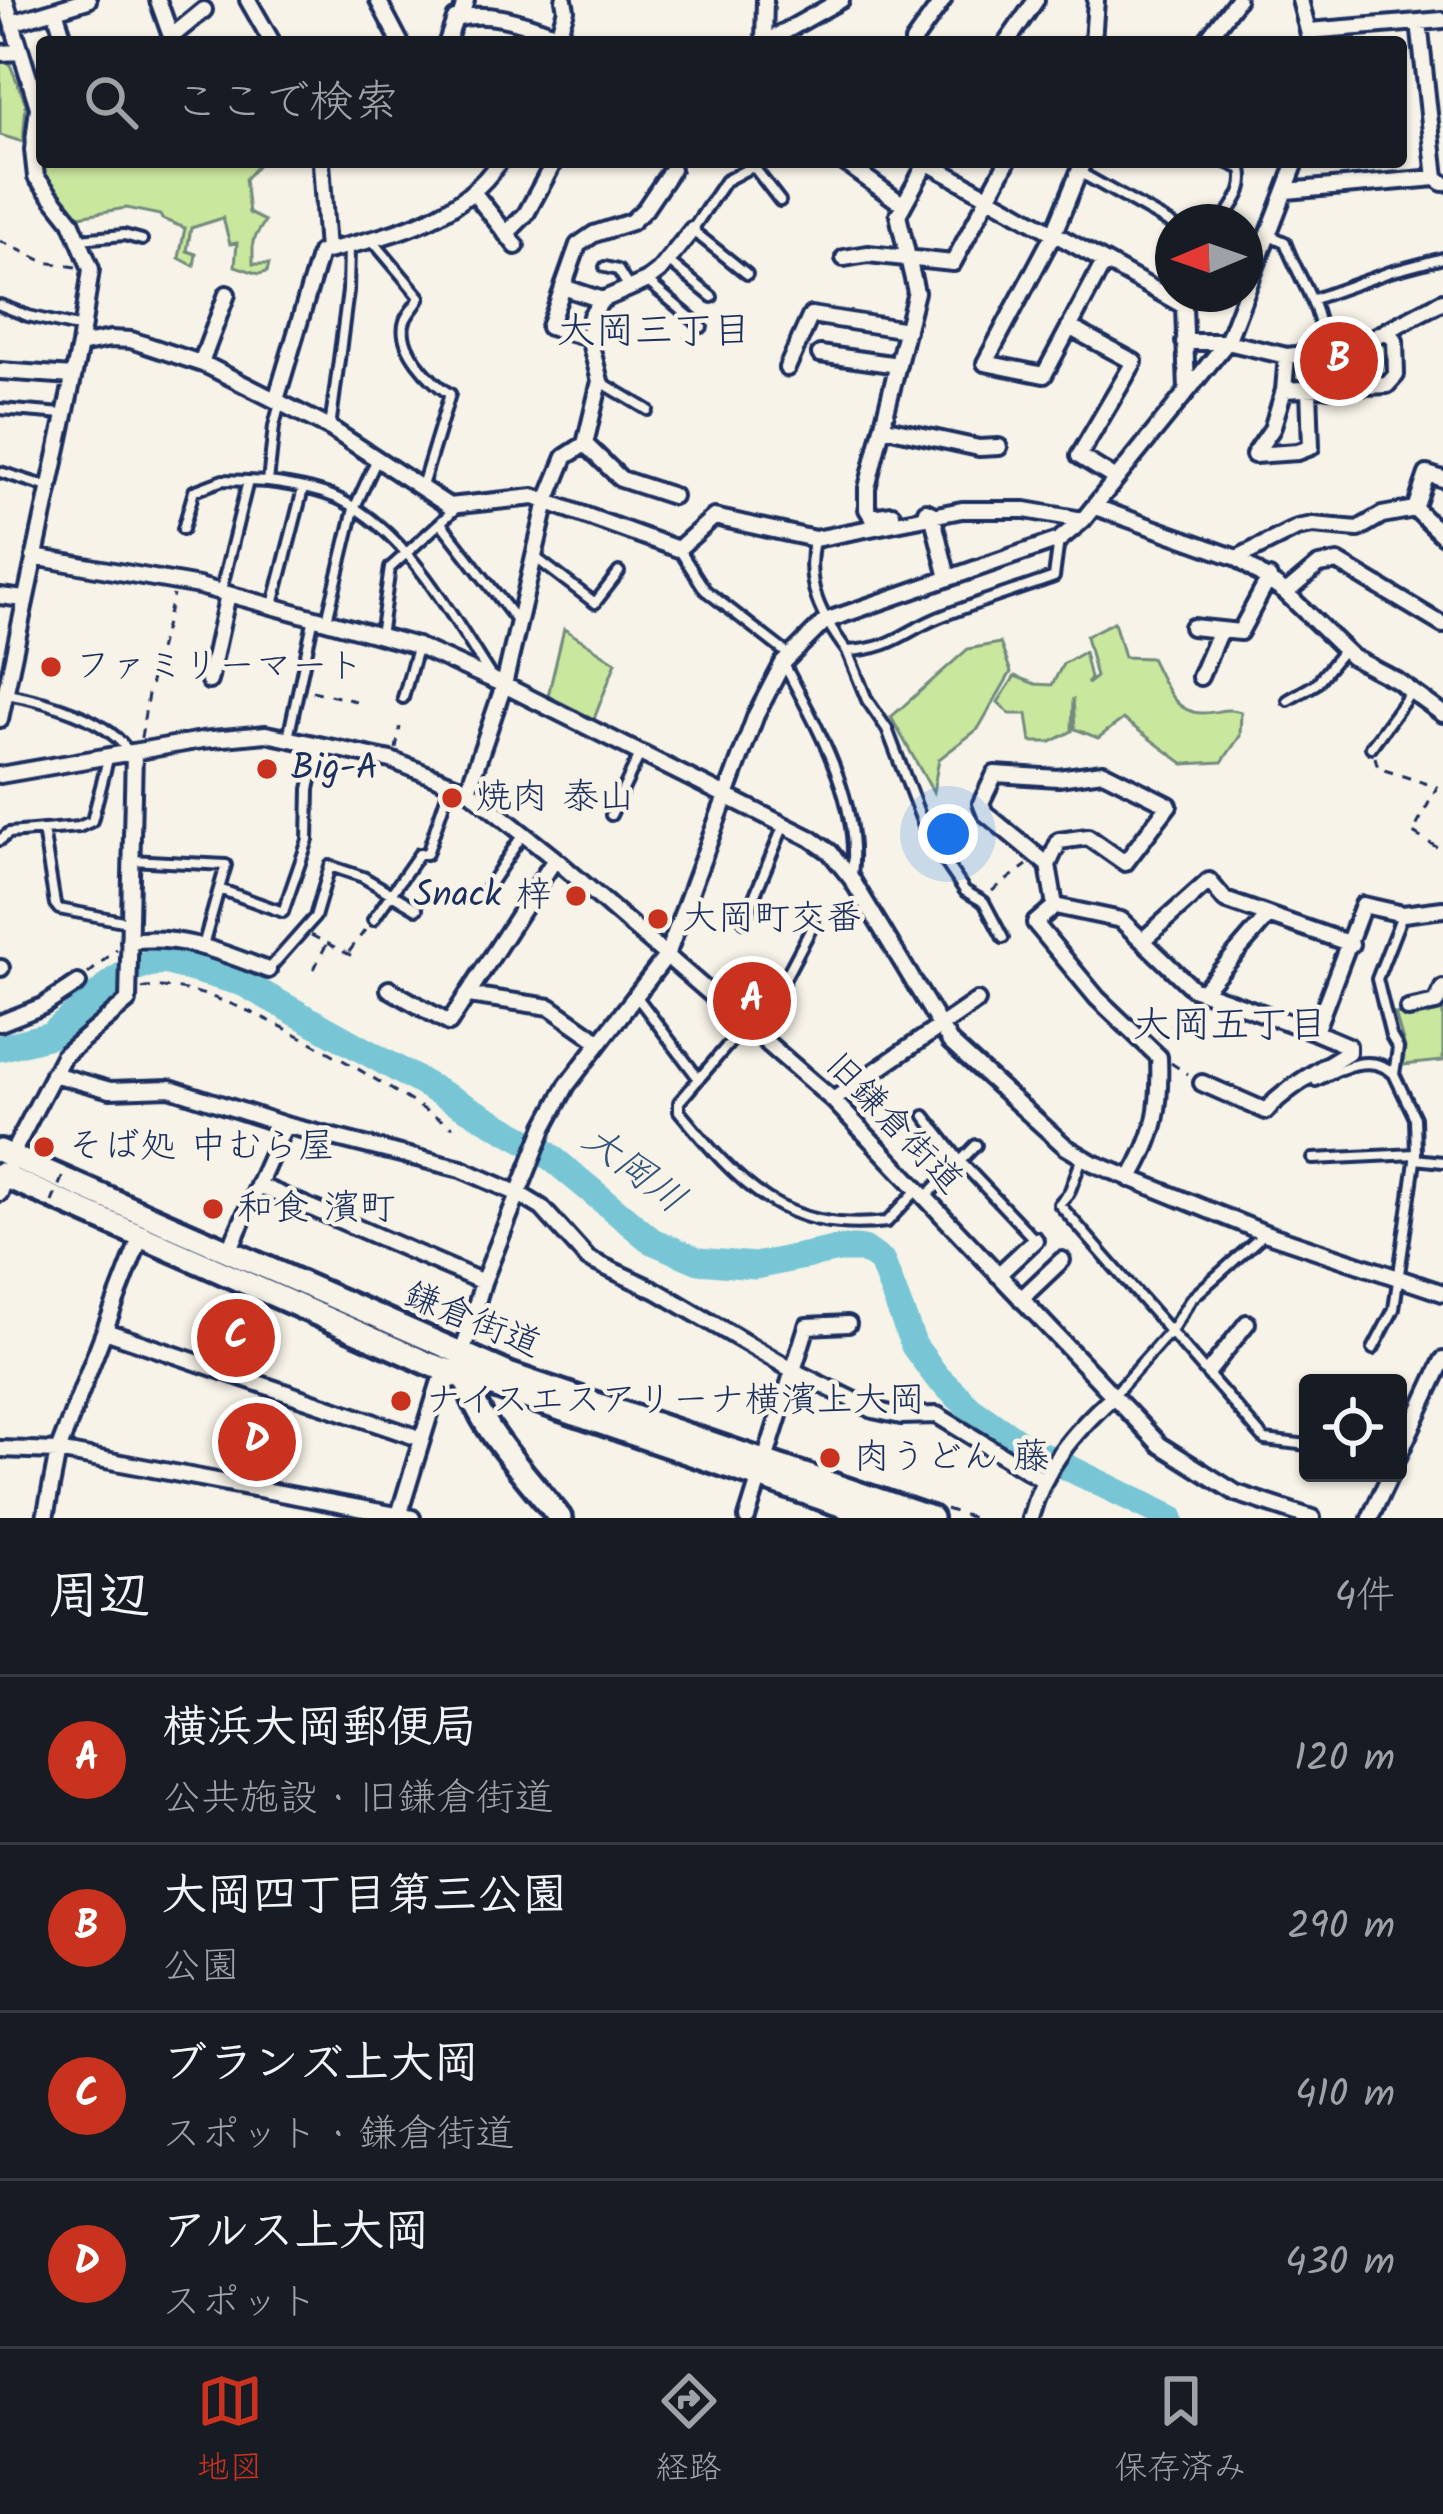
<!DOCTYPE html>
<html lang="ja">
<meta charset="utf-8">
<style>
body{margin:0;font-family:Kalam,"Klee One",sans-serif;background:#20242c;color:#f1f3f6}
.controls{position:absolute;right:36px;bottom:36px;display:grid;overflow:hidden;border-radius:12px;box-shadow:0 3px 9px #0004}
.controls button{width:108px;height:108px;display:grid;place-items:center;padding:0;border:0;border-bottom:3px solid #363941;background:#171b24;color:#f1f3f6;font:60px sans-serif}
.compass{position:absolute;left:1155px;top:204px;width:108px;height:108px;border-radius:50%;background:#171b24;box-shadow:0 3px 9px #0004;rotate:268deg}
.you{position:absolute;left:948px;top:834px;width:42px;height:42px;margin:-30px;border:9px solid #fff;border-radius:50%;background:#1a73e8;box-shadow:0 0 0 18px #1a73e833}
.badge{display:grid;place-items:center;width:78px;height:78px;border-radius:50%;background:#c8321e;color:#fff;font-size:39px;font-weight:700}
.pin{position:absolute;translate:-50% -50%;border:6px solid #fff;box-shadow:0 3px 12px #0006}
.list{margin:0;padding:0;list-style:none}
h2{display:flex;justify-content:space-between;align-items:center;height:156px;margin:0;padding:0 48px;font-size:51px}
h2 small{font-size:39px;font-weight:400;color:#9ea1a6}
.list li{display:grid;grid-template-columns:78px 1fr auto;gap:36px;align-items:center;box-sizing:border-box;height:168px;padding:0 48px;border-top:3px solid #363941}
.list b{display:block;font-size:45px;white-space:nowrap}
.list p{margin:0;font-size:39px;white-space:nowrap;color:#9ea1a6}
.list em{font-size:39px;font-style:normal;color:#9ea1a6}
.icon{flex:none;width:66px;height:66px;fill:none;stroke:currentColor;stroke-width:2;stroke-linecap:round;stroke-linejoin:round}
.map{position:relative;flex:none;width:1443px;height:1518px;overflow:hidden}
.search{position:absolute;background:#171b24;box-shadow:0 3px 9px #0004;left:36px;right:36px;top:36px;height:132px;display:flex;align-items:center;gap:30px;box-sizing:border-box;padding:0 42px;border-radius:12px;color:#9ea1a6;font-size:45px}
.sheet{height:828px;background:#171b24}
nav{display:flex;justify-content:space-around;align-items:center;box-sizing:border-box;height:168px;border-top:3px solid #363941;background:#171b24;font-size:33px;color:#9ea1a6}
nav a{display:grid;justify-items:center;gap:6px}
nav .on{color:#c8321e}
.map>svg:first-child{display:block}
.green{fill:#cae79e;stroke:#728b7e;stroke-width:3}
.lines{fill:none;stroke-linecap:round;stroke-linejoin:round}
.river{stroke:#78c6d5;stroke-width:27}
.lane-casing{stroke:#1b2f5e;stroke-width:16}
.street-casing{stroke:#1b2f5e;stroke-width:22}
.secondary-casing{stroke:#1b2f5e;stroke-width:30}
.primary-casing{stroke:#1b2f5e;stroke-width:30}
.path{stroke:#1b2f5e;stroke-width:3;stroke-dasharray:9 9;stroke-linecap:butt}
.lane{stroke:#f7f3e8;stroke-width:8}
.street{stroke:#f7f3e8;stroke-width:14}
.secondary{stroke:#f7f3e8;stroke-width:21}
.primary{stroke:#f7f3e8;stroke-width:21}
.path-bridge{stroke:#1b2f5e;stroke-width:3;stroke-dasharray:9 9;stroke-linecap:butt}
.poi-dot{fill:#c8321e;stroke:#f7f3e8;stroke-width:4.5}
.labels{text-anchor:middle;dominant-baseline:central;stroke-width:9;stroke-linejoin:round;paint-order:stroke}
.poi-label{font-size:36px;fill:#1b2f5e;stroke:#f7f3e8;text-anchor:start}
.street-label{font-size:36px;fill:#1b2f5e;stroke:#f7f3e8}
.neighbourhood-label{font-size:39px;fill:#1b2f5e;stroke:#f7f3e8}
.water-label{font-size:39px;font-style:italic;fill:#32557c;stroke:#f7f3e8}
</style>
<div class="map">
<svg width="1443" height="1518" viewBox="0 0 1443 1518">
<rect width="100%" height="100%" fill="#f7f3e8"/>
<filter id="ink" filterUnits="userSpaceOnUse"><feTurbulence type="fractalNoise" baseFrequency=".00833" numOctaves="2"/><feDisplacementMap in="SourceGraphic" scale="24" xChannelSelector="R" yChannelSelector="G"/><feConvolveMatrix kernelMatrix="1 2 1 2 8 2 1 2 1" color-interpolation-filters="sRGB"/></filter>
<g filter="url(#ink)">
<!-- green -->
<path class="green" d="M0,62H9L26,104L23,142L0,135Z
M42,113V162H261L245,179L249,213L265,221L253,241V264H269L267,272L259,274L235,266L237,243L230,244L223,218L191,228L187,251L196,254L194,266L179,258L185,228L162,219L160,215L126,208L73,217C36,171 35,173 42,113Z
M1383,339L1386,351L1381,376L1373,380L1292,383L1293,356Z
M1114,622L1124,657L1151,658C1163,680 1172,713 1202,713C1218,713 1225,707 1241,712L1240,736L1222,762L1184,764L1123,719L1098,738L1075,729L1073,698L1072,731L1051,742H1031L1027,714H1010L998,702L1015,676L1035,684L1052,685L1063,664L1084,652L1090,678L1087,684L1096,677L1086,636Z
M564,629L616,662L594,719L548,696Z
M1000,643L1011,672L978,729L939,759L933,792L891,717L968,649Z
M1443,1011V1061L1403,1065L1405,1048L1395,1014Z"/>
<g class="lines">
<!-- river -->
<path class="river" d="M0,1048L51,1035L115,980L139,966L164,961L243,983L541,1149L652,1241L699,1261L755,1266L839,1249H864L882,1262L914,1346L937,1377L971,1409L1024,1446L1171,1518"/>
<defs>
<path id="lane" d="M755,163L753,166L780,201
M1079,172L1173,225
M1223,222C1233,203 1247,192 1242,169L1226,162
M1269,235L1285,242C1299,281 1324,308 1322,351
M80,239L124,235L142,240
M372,240L420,297C417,305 408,312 405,321C396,346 431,383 450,394L422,486
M668,261L712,297
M605,267L618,270L629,288
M747,274L692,230L725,181L753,166
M648,282L702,327
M1314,299L1390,272L1443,258
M0,305L28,316L82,328
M601,382L648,410
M0,409L63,414
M330,428L348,291L349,247
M0,472L48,487
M268,482C292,485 320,490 341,500C409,534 452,617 492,678
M441,523L517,621
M183,529L194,491L223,480L248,481
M814,540C804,584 821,616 847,651C896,649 904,630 945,615C981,601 1018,590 1054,577L1059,540
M680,551L705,590L789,655
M536,558L595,603L619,572
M221,590L248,481L268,482L274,426L280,403
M273,605L303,489
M327,620L354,509L376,461
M380,636L390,568L455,509
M847,651L867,700L887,729L928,837L965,891L984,902L1003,938
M784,664C817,727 861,801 852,875
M7,694C45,701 109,718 130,754
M403,698L417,648
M1288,700L1316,684L1343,651
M288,738L314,617
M1371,747L1411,692
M611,815L640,754
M43,830L55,904L59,909L128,922
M0,840L9,833L79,827L92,821L108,759
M130,860L226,865L219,889L283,912L308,840L309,789L319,746
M486,890L523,834
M373,920L419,854H427L451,782
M744,921L784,825
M203,946L219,889
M269,969L315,917L330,866L363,877L417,909
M637,997L699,1079
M745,1025L679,1102V1111C740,1185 784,1234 887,1222L917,1190
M752,1027L773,1001L814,923
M1316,1081C1340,1068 1372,1052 1394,1074
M925,1116L960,1161L1034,1239
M1082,1158L1069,1193L1059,1204L1265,1440L1308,1445
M1313,1159L1416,1154
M1415,1159L1443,1162
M926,1197L976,1145
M1373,1349L1394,1309L1416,1154L1415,1118L1394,1074L1398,1048L1391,1036L1377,979L1402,915
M1112,1397L1172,1329L1191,1299L1264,1234"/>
<path id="street" d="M158,0L173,42
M248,0L272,42
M378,0L400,42
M1300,0L1311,42
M460,18L466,0
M1419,22L1436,178
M12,23L55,10
M1309,31L1443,20
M171,37L204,10
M556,41L566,10L564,0
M65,42L55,10L88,0
M447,42L455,19C490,9 525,24 558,35
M764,42L765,0
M766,42L841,0
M913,42L943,0
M1007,42L1036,0
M1093,42L1096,0
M1205,42L1237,0
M0,53L21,52
M321,162L327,251
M844,162L902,204
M926,162L1184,306L1187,391
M1083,162L1053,235L985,363L1044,375L1104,262
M1286,191L1436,178L1443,183
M474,193L516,246
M506,234L526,214L554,162
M844,258L868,254L953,263L1007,162
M563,287L602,300
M1069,327L1134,362L1079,456L1116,479
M589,338L549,327L578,245L594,234L631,222L645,209L672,169
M1184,342H1227L1287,356L1322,352L1369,340L1443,301
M80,345L110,339L131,340L206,365L330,428L449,506L534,497L678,549L714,517L815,539L962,510H1025L1083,520
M820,354L898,365
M1287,356L1284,390L1387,385L1396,375L1395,341L1388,331
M201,363L227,294
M787,368L811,315L907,330
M0,371L73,376
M1284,390L1272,429L1254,455L1298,452L1311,447L1309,389
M276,400L320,253C385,236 459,222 499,162
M882,427L979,448L999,447
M585,444L621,479L673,496
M1095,507L1237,558L1286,593L1352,657L1396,680L1443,714
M1415,509L1427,474L1443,479
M1415,509L1443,536
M926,511L932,514L948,578
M892,514L872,517L867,509V488L916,292L898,215L927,162
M34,557L199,586L417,646L504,685L810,838L830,852L851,878L950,1042L1066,1147L1093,1163L1265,1233L1443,1293
M1237,558L1297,528L1313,525L1358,529L1382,515L1415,509
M1286,593L1319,565L1338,562L1443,625
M0,596L24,599
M1192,627L1240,632L1269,578
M1200,677L1220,630
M209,681L228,594
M0,719L80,345L91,269L71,221L36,177L33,150L38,107L5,0
M0,775L202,740L266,734L391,760L468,790L555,859L833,1100L1160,1445L1236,1493L1312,1518
M468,790L504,685L547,501L565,457L585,444L600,381L589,338L591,316L602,300L646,281L659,271L692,230
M1048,865L985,813L981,803L995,774L1058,778L1103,772L1169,805L1125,863L1088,837L1059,841L1048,865L1055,906
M1143,940L1209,881L1225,900L1351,944
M129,941C180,934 221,952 268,970
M0,968H1
M389,989L449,1023L555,859
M1203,991L1268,916
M469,995L550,1007L600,1042
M1408,1009L1436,1003L1443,988
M0,1023L43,1006L78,983
M53,1074L110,1090L170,1088L285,1125L461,1169L519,1194L542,1208L588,1259L657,1291L794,1371L873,1410L901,1416L937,1415L1043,1480
M1202,1083L1266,1111C1282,1090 1324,1067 1348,1052V1046L1315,1032
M833,1100L977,1001
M1130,1179C1156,1135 1161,1108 1159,1057L1097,998L1035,923L1055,906L1121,920L1192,988L1315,1032L1363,905L1403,914L1443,909
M258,1185L483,1282
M0,1193L15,1148L63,1056L128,1001L134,753
M229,1251L285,1125
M998,1275L1035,1240
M1021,1299L1062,1260
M105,1331L422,1439
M462,1354L483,1282L545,1126L567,1085L667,955L756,715L783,663L825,621L1059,540L1083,520L1227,342L1296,162
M1209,1371L1247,1323
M0,1449L58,1451L412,1518
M1398,1457L1443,1360
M45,1518L58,1451L141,1236
M398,1518L439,1384L461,1377
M747,1518L807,1326L848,1324
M1030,1518C1044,1466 1074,1432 1112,1397
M1370,1518L1391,1473"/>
<path id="secondary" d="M463,1363C469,1420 526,1474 560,1518"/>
<path id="primary" d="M0,1151L511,1375L931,1518
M0,1174L432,1365L879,1518"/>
</defs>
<!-- lane casing -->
<use href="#lane" class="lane-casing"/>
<!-- street casing -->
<use href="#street" class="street-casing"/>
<!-- secondary casing -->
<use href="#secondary" class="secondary-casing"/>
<!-- primary casing -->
<use href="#primary" class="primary-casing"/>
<!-- path -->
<path class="path" d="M0,241L45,262L76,267
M312,691L356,701
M141,738L148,694L173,595
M396,749L400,727
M1375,757L1378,768L1437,787L1413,833L1443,851
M992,891L1027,865
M311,935L354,957
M349,952L368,926
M314,969L326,945
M88,974L117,949
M142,989C217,971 385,1087 453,1127
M1159,1038L1193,1001
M1171,1063L1188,1074
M946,1509L973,1518"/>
<!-- lane -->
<use href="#lane" class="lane"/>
<!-- street -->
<use href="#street" class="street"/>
<!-- secondary -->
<use href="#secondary" class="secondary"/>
<!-- primary -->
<use href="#primary" class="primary"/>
<!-- path-bridge -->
<path class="path-bridge" d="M52,1202L64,1173"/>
</g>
</g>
<!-- markers -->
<g class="poi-dot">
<circle cx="51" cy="667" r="12"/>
<circle cx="267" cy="769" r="12"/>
<circle cx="452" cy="798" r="12"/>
<circle cx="576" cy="896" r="12"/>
<circle cx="658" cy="919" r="12"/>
<circle cx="44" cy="1147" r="12"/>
<circle cx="213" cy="1209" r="12"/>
<circle cx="401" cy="1401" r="12"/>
<circle cx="830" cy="1458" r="12"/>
</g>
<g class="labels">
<!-- poi labels -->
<g class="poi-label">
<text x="75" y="667">ファミリーマート</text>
<text x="291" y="769">Big-A</text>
<text x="476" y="798">焼肉 泰山</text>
<text x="552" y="896" text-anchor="end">Snack 梓</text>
<text x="682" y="919">大岡町交番</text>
<text x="68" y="1147">そば処 中むら屋</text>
<text x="237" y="1209">和食 濱町</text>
<text x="425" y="1401">ナイスエスアリーナ横濱上大岡</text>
<text x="854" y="1458">肉うどん 藤</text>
</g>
<!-- street labels -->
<g class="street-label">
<text transform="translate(893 1124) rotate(46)">旧鎌倉街道</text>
<text transform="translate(472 1321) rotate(22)">鎌倉街道</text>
</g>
<!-- neighbourhood labels -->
<g class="neighbourhood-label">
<text x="654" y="333">大岡三丁目</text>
<text x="1230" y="1027">大岡五丁目</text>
</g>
<!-- water labels -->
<g class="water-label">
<text transform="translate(633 1171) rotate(37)">大岡川</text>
</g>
</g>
</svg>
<div class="controls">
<button><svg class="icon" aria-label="locate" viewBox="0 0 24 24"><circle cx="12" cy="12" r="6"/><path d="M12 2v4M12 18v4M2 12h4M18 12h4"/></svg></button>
</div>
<svg class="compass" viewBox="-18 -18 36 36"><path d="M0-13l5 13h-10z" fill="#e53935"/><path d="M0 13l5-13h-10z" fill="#9ea1a6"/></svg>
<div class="you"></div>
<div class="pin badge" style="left:752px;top:1001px">A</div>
<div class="pin badge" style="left:1339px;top:361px">B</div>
<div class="pin badge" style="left:236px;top:1338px">C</div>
<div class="pin badge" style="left:257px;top:1442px">D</div>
<div class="search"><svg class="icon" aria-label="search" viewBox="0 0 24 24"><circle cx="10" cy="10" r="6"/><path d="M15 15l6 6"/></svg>ここで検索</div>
</div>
<section class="sheet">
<h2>周辺<small>4件</small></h2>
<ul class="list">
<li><span class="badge">A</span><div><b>横浜大岡郵便局</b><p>公共施設 · 旧鎌倉街道</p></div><em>120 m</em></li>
<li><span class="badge">B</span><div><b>大岡四丁目第三公園</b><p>公園</p></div><em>290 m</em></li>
<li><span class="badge">C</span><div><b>ブランズ上大岡</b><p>スポット · 鎌倉街道</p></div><em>410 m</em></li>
<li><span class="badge">D</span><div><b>アルス上大岡</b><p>スポット</p></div><em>430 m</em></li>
</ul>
</section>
<nav>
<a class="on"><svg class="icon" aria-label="map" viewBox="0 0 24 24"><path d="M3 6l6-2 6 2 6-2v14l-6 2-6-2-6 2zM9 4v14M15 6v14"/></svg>地図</a>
<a><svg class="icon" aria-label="directions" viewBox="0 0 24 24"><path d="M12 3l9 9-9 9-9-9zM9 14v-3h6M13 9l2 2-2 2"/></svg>経路</a>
<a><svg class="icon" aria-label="saved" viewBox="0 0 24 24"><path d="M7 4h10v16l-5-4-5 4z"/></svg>保存済み</a>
</nav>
